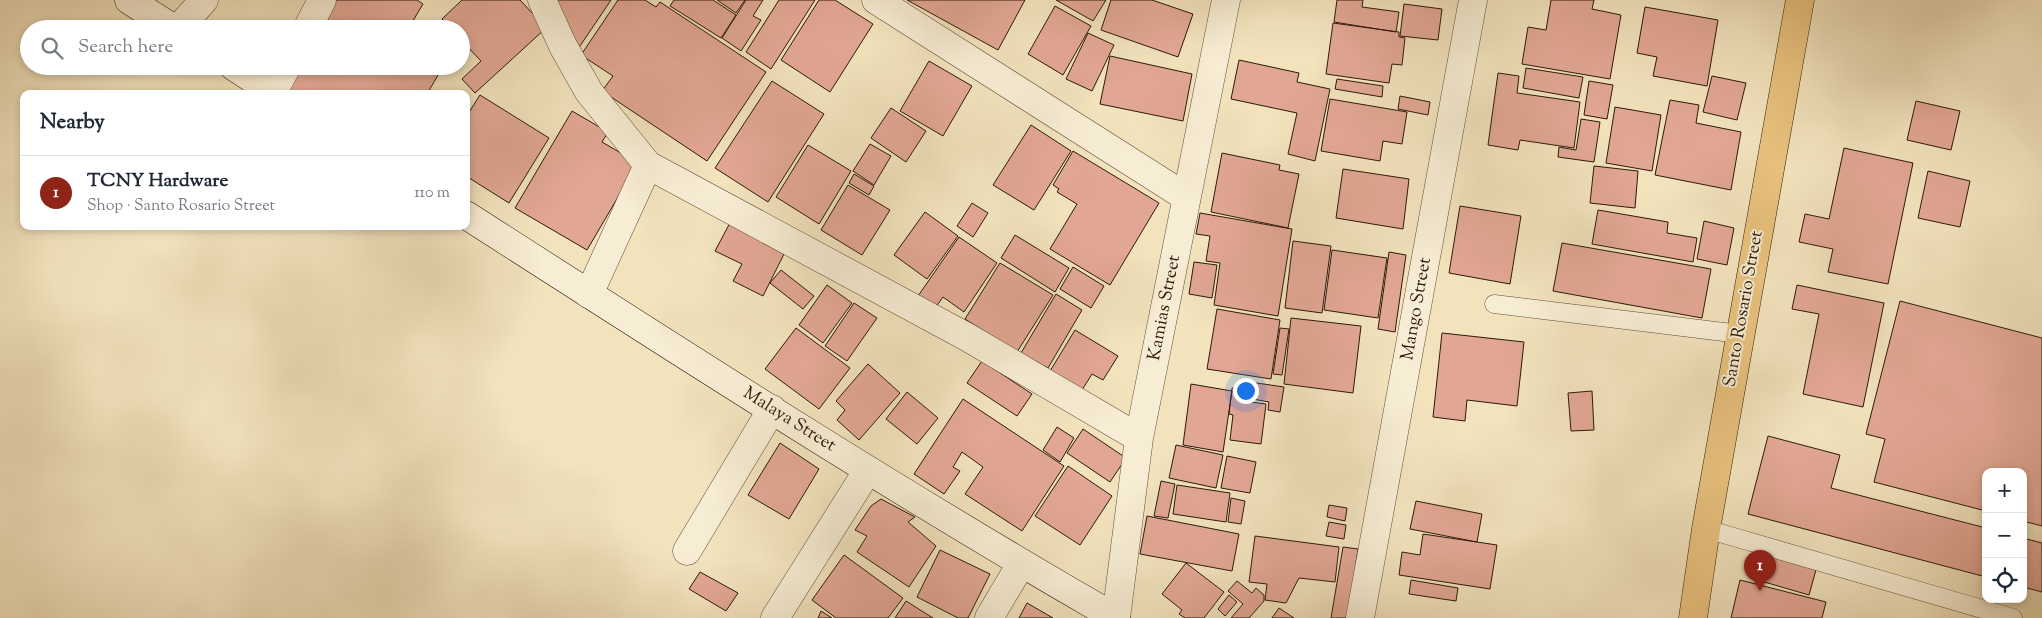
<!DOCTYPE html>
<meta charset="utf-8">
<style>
body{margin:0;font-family:"Sorts Mill Goudy",serif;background:#f6f6f7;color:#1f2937}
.controls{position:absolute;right:15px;bottom:15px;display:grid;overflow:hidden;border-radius:10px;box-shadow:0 2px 8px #0003}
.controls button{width:45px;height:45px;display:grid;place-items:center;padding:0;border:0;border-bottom:1px solid #e0e1e3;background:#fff;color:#1f2937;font:25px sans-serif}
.you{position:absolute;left:1245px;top:390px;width:18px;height:18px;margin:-12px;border:4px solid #fff;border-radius:50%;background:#1a73e8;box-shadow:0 0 0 8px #1a73e833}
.badge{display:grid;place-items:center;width:32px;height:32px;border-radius:50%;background:#8f2418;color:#fff;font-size:16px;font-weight:700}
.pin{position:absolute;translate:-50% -41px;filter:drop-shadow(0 1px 2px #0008)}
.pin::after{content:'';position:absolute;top:26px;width:18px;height:15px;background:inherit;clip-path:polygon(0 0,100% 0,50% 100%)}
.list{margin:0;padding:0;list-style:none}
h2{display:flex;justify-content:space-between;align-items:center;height:65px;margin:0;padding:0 20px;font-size:21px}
h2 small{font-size:16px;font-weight:400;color:#747a83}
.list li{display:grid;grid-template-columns:32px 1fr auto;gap:15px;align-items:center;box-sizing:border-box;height:75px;padding:0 20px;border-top:1px solid #e0e1e3}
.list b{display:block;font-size:19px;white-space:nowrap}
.list p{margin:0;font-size:16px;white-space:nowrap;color:#747a83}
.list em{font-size:16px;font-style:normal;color:#747a83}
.icon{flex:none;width:28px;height:28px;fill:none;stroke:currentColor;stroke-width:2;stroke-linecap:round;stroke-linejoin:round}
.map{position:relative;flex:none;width:2042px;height:618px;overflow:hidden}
.search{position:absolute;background:#fff;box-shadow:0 2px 8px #0003;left:20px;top:20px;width:450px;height:55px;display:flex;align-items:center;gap:12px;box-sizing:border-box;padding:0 18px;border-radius:28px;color:#747a83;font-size:19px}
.panel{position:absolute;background:#fff;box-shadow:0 2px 8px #0003;left:20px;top:90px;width:450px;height:140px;border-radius:10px}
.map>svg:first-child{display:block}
.building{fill:#e2a794;stroke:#2c190b}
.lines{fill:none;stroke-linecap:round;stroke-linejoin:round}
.lane-casing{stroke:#5e4c38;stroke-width:19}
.street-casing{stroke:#5e4c38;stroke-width:29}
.secondary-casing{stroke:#2c190b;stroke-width:29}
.primary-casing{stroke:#2c190b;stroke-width:29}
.lane{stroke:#f7edd4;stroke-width:18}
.street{stroke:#f7edd4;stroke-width:28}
.secondary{stroke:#f7edd4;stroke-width:28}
.primary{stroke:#e9c27e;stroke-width:28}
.labels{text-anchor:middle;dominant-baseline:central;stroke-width:4;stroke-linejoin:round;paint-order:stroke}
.street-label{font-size:18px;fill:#2c190b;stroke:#f7edd4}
</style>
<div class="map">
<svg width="2042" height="618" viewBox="0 0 2042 618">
<rect width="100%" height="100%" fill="#f2e3bd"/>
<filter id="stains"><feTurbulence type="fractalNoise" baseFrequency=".004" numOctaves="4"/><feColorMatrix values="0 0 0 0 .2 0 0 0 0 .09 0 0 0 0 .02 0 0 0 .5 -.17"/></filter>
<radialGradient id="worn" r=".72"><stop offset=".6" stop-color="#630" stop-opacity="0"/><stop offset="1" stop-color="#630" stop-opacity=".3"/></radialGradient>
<!-- building -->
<path class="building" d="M334,0H417L423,4L408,29H316Z
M462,0H520L546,28L475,93L462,79L481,61L461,40V29H451L442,19Z
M554,0H611L578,49Z
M618,0H645L656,7L660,2L766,72L707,161L602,91L613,76L581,55Z
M674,0H713L736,15L721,38L670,6Z
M717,0H745L736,13Z
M746,0H763L753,16L761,20L741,51L722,38Z
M779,0H815L771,69L746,52Z
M819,0H835L873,24L830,92L781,60Z
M907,0H1025L998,50Z
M1056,0H1106L1093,21Z
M1111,0H1152L1193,14L1178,57L1101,30Z
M1337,0H1363L1362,7L1399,12L1396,32L1334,22Z
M1551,0H1594L1592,9L1621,15L1610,79L1522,64L1528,27L1546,30Z
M1404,4L1442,9L1438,40L1400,36Z
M1055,6L1091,26L1063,75L1028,54Z
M1645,7L1718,20L1707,86L1653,76L1657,57L1637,53Z
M1333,23L1399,32V37L1405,38L1402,65L1392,64L1389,83L1326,74Z
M1088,33L1114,45L1092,91L1066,79Z
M1110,56L1192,74L1183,121L1100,104Z
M1239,60L1299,73L1297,82L1330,89L1315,161L1288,154L1297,113L1231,99Z
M929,61L972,86L943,136L900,111Z
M294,66H435L441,70L427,94H286Z
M1526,68L1583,77L1579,98L1523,88Z
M1498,73L1519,76L1517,93L1580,102L1574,148L1520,140L1518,150L1488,145Z
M1712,76L1746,83L1737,120L1703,112Z
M1337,79L1383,86L1382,97L1335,89Z
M772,81L824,114L768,202L715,168Z
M1589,81L1613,85L1607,119L1584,115Z
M480,95L549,138L509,203L466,176V117Z
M1400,96L1430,102L1428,115L1398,109Z
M1330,99L1407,112L1402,144L1383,141L1380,161L1321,151Z
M1670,100L1699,105L1696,123L1741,132L1731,190L1655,175Z
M1916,101L1960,111L1951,150L1907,140Z
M1615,107L1661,115L1652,171L1606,163Z
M891,108L926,131L906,162L871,138Z
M572,111L608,132L602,142L638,163L587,250L515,208Z
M1581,119L1600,122L1594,162L1558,157L1559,147L1576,150Z
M1031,125L1071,151L1034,210L993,185Z
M870,144L891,156L874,185L853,171Z
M808,145L851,171L819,224L776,197Z
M1844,148L1913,163L1888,284L1828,272L1833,249L1799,242L1805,214L1829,219Z
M1073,151L1159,203L1110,285L1050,249L1077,204L1057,192L1059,189L1053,185Z
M1222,153L1280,165L1279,170L1299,174L1288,228L1211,212Z
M1594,166L1638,171L1635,208L1590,203Z
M1343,169L1409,179L1403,229L1336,218Z
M1928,171L1970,181L1960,227L1918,218Z
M854,174L874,186L869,195L849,183Z
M848,185L890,210L862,255L821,230Z
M972,203L988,213L973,237L957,226Z
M1460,206L1521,216L1510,284L1449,273Z
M1598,210L1668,222L1667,233L1697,238L1693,262L1592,244Z
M925,212L958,236L927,279L894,255Z
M1200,213L1292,229L1278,316L1214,305L1220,263L1206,261L1210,236L1196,234Z
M731,221L786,250L763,296L733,281L742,264L715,251Z
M1704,221L1734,228L1727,265L1697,259Z
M1015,235L1069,268L1055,292L1001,258Z
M959,237L997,263L964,312L943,297L935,308L918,296Z
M1293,241L1331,246L1322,313L1285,308Z
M1562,243L1711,269L1702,318L1553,291Z
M1332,250L1387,258L1378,318L1324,310Z
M1389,252L1406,255L1395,332L1378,329Z
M1194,262L1217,265L1212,298L1189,294Z
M1000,263L1053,295L1017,352L965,319Z
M1073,267L1104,286L1091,308L1060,289Z
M781,270L814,296L803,309L770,283Z
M827,285L852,303L823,343L799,325Z
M1797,285L1884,303L1863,407L1803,394L1819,314L1792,309Z
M1056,294L1082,310L1048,368L1021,353Z
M1900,301L2042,338V526L2023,521V472H1986V511L1874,482L1885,439L1866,434Z
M854,303L877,318L847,361L825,346Z
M1217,309L1280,320L1271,379L1207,369Z
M1291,318L1361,326L1353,393L1284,384Z
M796,328L850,368L819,409L765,369Z
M1280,328L1289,329L1282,375L1273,374Z
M1075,330L1118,356L1103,380L1092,374L1082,390L1050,371Z
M1442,333L1524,342L1517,406L1467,400L1465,421L1433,417Z
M982,361L1032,394L1017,416L967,383Z
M868,364L900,393L859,440L837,420L845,410L836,401Z
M1250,382L1284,387L1280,412L1268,410L1269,402L1247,398Z
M1191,384L1232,391L1223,452L1183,445Z
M1232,388L1246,390L1244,401L1266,404L1261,444L1230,440L1233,415L1229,414Z
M1592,391L1594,430L1571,431L1568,393Z
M907,392L938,418L917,444L886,419Z
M963,399L1064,466L1022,531L965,494L983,467L962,452L953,467L960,471L944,494L914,474Z
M1057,427L1074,438L1060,462L1043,450Z
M1083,429L1126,458L1110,482L1067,453Z
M1768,436L1840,455L1831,488L1986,528V577L1748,514Z
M780,443L819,469L789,519L748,495Z
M1176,445L1223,455L1216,488L1169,478Z
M1227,456L1256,462L1250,493L1221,488Z
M1068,466L1112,496L1080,545L1035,516Z
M1161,481L1175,484L1168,518L1154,516Z
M1177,485L1230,493L1226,522L1173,514Z
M1231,498L1245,501L1241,524L1228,522Z
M881,499L915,517L908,522L936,546L909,587L857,552L867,536L855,530L871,506Z
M1416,501L1482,514L1477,542L1410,529Z
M1329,505L1347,508L1345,521L1327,517Z
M1147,516L1239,534L1232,571L1140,554Z
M1329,522L1346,525L1344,539L1326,536Z
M1423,534L1497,545L1490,589L1399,575L1402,552L1420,555Z
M1255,536L1339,547L1335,582L1299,578L1286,603L1265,600L1267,584L1249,582Z
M2023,538L2042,543V592L2023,587Z
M1343,547L1358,549L1348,618H1331Z
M940,550L990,574L968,618H958L917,597Z
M1762,550L1817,566L1809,595L1754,579Z
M844,555L903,598L888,618H836L812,600Z
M1186,563L1224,592L1204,618H1185L1179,614L1182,610L1162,594Z
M700,572L738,593L726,611L689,589Z
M1411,580L1458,588L1456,601L1409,594Z
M1740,580L1826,602L1822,618H1731Z
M1237,581L1252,593L1256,588L1264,595V601L1249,618H1231L1243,604L1228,591Z
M1229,595L1237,602L1225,616L1218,609Z
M906,601L933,618H895Z
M1027,603L1053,618H1019Z
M1279,608L1294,618H1272Z
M821,611L832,618H818Z"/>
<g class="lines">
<defs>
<path id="lane" d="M1494,304L1740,334
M1706,529L2013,618"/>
<path id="street" d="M542,0L563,46L589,92L648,165L967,337L1139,438
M876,0L1186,197
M178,29L204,0
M307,29L322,0
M273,92L287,66
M589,294L648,165
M687,551L772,409
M775,618L868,470
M989,618L1021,564
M1116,618L1139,438L1226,0
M1360,618L1473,0"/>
<path id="secondary" d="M129,0L174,29
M233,66L276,94
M466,215C681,353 895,491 1116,618"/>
<path id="primary" d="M1693,618L1706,529L1800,0"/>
</defs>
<!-- lane casing -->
<use href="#lane" class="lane-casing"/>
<!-- street casing -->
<use href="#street" class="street-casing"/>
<!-- secondary casing -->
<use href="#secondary" class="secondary-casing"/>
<!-- primary casing -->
<use href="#primary" class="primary-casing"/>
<!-- lane -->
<use href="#lane" class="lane"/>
<!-- street -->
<use href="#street" class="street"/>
<!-- secondary -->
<use href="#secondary" class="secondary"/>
<!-- primary -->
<use href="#primary" class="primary"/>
</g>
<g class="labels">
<!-- street labels -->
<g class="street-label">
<text transform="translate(1165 308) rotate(-79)">Kamias Street</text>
<text transform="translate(1417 309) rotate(-80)">Mango Street</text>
<text transform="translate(1744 309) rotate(-80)">Santo Rosario Street</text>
<text transform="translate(789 420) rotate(32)">Malaya Street</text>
</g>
</g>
<rect width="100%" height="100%" filter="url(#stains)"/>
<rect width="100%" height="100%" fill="url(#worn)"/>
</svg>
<div class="controls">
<button>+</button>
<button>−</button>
<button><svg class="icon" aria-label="locate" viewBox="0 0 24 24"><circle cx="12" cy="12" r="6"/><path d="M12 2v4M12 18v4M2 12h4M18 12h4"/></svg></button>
</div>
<div class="you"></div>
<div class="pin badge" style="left:1760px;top:591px">1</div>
<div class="search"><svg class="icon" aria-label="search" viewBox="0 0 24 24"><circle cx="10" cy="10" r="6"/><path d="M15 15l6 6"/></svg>Search here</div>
<section class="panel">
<h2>Nearby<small></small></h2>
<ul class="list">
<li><span class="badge">1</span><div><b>TCNY Hardware</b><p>Shop · Santo Rosario Street</p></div><em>110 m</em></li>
</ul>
</section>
</div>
